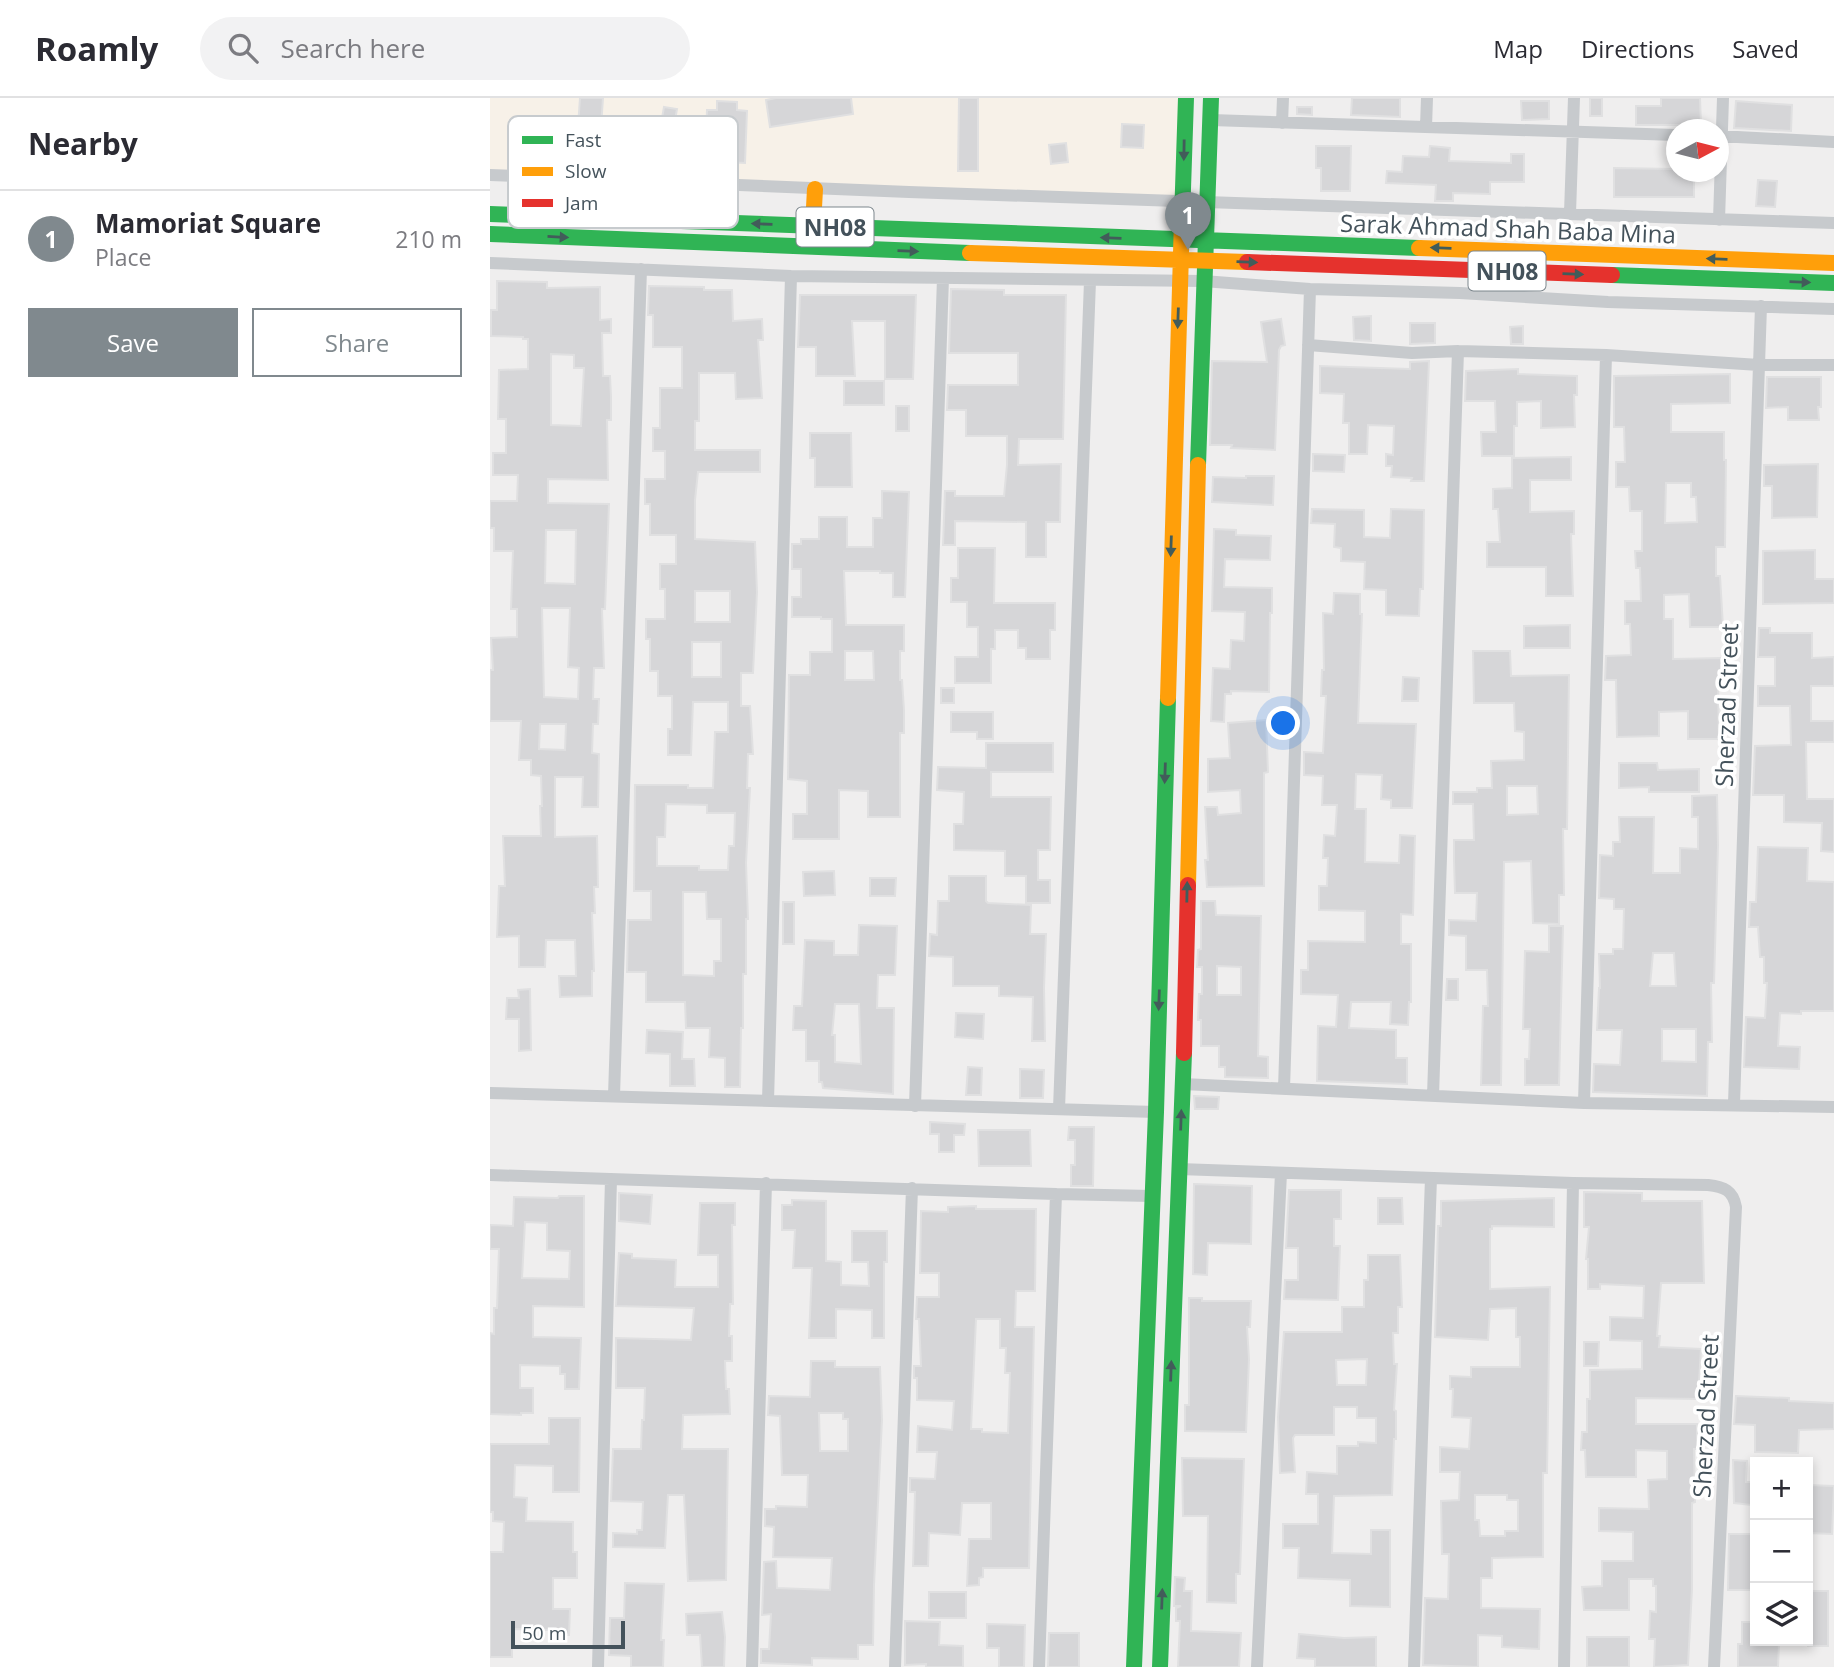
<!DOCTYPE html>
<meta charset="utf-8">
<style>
body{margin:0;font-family:"Open Sans",sans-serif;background:#f2f2f3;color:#2b2b33}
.controls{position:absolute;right:21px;bottom:21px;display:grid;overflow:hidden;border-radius:0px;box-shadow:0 4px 10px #0003}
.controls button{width:63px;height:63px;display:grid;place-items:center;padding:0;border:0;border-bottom:2px solid #e1e1e2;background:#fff;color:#2b2b33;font:35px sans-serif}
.compass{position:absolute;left:1176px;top:21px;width:63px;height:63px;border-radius:50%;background:#fff;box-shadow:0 4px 10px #0003;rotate:83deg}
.scale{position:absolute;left:21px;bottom:18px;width:114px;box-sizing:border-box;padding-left:7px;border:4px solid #44525b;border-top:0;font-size:19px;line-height:24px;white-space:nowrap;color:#44525b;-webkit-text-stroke:5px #fff;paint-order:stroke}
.you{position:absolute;left:794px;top:626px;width:24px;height:24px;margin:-18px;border:5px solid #fff;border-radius:50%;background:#1a73e8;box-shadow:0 0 0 10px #1a73e833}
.badge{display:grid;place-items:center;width:46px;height:46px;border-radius:50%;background:#80898e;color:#fff;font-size:23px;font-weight:700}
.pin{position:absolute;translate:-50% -58px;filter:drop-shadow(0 2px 4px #0008)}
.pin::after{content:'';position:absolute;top:37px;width:24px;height:21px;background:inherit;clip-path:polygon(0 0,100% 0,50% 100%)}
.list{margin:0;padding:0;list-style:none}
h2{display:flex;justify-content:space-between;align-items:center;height:91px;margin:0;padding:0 28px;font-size:30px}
h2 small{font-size:23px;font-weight:400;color:#7c7c81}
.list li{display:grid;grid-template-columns:46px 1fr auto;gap:21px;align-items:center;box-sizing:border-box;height:98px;padding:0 28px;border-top:2px solid #e1e1e2}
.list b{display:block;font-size:26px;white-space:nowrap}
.list p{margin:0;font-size:23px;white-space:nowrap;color:#7c7c81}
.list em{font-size:23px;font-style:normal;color:#7c7c81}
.actions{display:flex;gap:14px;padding:21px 28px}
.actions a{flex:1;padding:16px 0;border:2px solid #80898e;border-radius:0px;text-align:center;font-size:24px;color:#80898e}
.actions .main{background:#80898e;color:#fff}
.icon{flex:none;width:38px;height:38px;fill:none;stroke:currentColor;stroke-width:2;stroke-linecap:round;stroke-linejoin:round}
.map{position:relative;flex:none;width:1344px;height:1569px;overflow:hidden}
header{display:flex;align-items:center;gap:42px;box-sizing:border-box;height:98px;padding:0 35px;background:#fff;border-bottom:2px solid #e1e1e2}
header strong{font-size:33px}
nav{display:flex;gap:38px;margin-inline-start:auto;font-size:24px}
.search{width:490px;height:63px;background:#f2f2f3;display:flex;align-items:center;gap:18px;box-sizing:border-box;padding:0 24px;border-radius:38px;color:#7c7c81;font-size:26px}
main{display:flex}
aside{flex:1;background:#fff}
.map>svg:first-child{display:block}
.commercial{fill:#f7f1e8}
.building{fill:#d6d6d8;stroke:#e0e0e1;stroke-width:2;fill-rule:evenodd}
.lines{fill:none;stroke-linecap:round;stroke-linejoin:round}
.street{stroke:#c7cacd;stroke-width:12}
.fast{stroke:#30b455;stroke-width:16}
.slow{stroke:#ff9f0a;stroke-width:16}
.jam{stroke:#e5322d;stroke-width:16}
.oneway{fill:#425c5a}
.labels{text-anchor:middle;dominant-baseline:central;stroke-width:7;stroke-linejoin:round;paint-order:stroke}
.shield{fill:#fff;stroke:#7c868c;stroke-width:2}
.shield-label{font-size:23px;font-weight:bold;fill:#44525b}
.street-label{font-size:24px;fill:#44525b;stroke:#fff}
.key{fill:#fff;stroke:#c7cbce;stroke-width:2}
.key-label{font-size:19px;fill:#44525b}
</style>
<header>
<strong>Roamly</strong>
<div class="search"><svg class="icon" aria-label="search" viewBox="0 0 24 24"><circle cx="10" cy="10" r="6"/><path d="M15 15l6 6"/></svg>Search here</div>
<nav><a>Map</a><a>Directions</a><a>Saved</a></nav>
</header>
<main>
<aside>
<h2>Nearby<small></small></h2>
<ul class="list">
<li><span class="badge">1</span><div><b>Mamoriat Square</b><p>Place</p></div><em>210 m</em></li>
</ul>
<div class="actions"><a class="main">Save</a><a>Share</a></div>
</aside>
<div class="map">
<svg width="1344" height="1569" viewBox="0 0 1344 1569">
<rect width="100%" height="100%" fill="#efeeee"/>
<!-- commercial -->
<path class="commercial" d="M0,0H696L693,103L0,77Z"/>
<!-- building -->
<path class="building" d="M90,0H113L109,59L86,57Z
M286,0H361L363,16L280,29L276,2Z
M469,0H488V73H468Z
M862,0H910V19L861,17Z
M1100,0H1112V18H1100Z
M1171,0H1210L1211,27H1146V8H1171Z
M227,3L247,4V12L257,13L255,65L215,63L217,12H227Z
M1031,3H1059V21L1032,22Z
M1246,3L1302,7L1301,33L1244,30Z
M174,9L187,11L178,61L165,59Z
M807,9H822V17L807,16Z
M632,26L654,27L653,50L631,49Z
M576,45L578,64L561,66L559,47Z
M826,48H861L860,93H831V70H826Z
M940,48L960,50L959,63L1021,65V56H1034V84H1000V96L963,95V103H945L946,87L896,85L897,73L912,74L913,58L939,59Z
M1124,70L1186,71V74H1204V99H1124Z
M1268,82L1287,83L1285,109L1266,108Z
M7,183L57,184V190L110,189V222L121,221V235H112L113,278H120L121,299V322H117L118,382L58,381V405L119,406L115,511H112L114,570H104L103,601H109L108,626H103L102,655L109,656L108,709H92L93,679H65V739L107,738L108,789H104L105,815H102L104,873H102V898L70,899L69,878H86L85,842H56L55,869H29V838L7,839L9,788H15L13,738H51L50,708H52L51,678L41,677V662H29L31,623H0V572H3L1,540L27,539V511H21L23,453H4V430H0V403H27L28,377H3V355H16V321H8L9,272L38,271V241H33V239L1,238V212H7ZM61,256L84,257V270H94L91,328L61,327ZM56,432H86L85,486L55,485ZM52,510H80L78,569L89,570L88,601L54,599ZM50,626H76L75,652L49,651Z
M159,188L214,189V192H242L243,223L272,221L273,242H268L272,300L246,301L245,275H209V323H205V352H270V374H208L205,402V441L265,444L267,494L263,575H251V608H260L263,656H258L257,690H260L256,765L258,821H256V876H253V930H251L250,989H235V960L219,959L220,930H196L195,904H156V874H137L138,822H161V793H144L145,687H198V690H223L225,634H238V604H203L201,657H178V631H182V598H168V573H160V541H156V521H175V491H170V466H186V437H160V406H155V381H175V353H163V330H170V290H192V249H163V217H158ZM205,493H240V524H205ZM202,544H231V579H202ZM176,706L217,707V715H245L244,748H239L238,772H209V768H167V739H175ZM193,794H216L217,821H231V863H224V878L193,877Z
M461,191L514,192V197H576L573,341H529L528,367L571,366L570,424H556V459H536V424L465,423V447H453L455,393H465V398H514L517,367V338H476V312H457L458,287H528V255H459Z
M310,197H426L423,281H395V223H362L365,278H326V249H308Z
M881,218V243L864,242L863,219Z
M791,221L795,247L791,248L789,252L785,352L741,350L742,347H720L722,263L777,264L771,224Z
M920,225H945V245L920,246Z
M1033,228V246H1021L1020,229Z
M939,263L934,383H921L922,380L901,379L902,368H896V356L903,357L904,328L878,327L877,356H859V325H853L854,296L830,295V268L920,271V264Z
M1028,271V276L1087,278V297H1084L1085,329L1051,330V303L1027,304V328H1024V358H992L991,334H1006L1005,303H975L976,273Z
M1240,276V305L1181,306V334H1234V362H1236L1235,449H1226V478H1230L1233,529H1200L1199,496L1174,497V521H1183V561L1231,560V583H1228L1229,641H1198V613L1169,614V638L1127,639L1126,582H1115L1116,558L1141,557L1140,526H1135V503H1151L1150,470H1146L1145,453H1152V413H1140L1139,389H1126V364H1135L1134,329H1124V278ZM1176,385H1201V399H1206L1207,424L1175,425Z
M1277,279H1331V309H1328L1329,322H1298V309L1276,310Z
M354,283H394V307H354Z
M406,308H419V333H406Z
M320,335H361L362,389H325V360H320Z
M823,356L855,357L854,374L823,373Z
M1081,359V382H1040V414L1084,413V436H1081L1083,498H1056V469H997V444H1010L1008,411H1003V391L1022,390V360Z
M1328,366L1327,419L1282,420V388H1274V367Z
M756,378H784L783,407L722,404L723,379L756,380Z
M392,393L419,394L415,499H403V475H390V473H354L356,527H414V553H410V582H412L414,612V635H410V719H378V693L349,692V741H303V716H317V683L298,681L299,577H320V554H342V521H331V519H302V499H311V471H302V446H311V441H329V419H357V449H383V420H392ZM355,553H383L384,582H355Z
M822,411L874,412V439L900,440L901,411L934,412L933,491H930L929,518L896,517V492L874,491L875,464L851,463V450L844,449L845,426L821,425Z
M724,431L746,432V437L781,438L780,462L735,461L734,489L782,490V515H780L779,594L741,593V596H735L734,624L721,623L723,570L740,571L741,542L754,543L755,514L722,513Z
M468,450H505L504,505H565V532H560V561H536V550H528V532H505V551H501V585H465V559H488V529H477V504H461V480H468Z
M1325,452V481H1344V505L1273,506V453Z
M844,495L870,496V516H872L868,625L926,626L922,710H901V702L891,701L892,677L866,676L865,711H876L875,764L909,765L910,737L925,738L923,817L911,816V846H921V904H919L918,927L900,926L901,904H861L859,930L906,932V960H917V986L827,983L828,928L846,929L848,897L811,896V872H818V843L875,844V813L829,812V788H837L838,760H833L834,737L845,738L847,707H832L833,678L814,677V654L833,655L836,598H831L832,572H834L833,515L843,516Z
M1080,527V550H1034V528Z
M1269,530H1280V535H1322V560L1344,559V588H1321V623H1344V644H1316L1317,701H1344V754L1331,753L1332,725L1294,724V697H1263L1265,648L1301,647L1300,608H1268V588H1285V559H1268Z
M983,553H1020L1021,578L1079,577L1077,731H1073L1074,797H1069V826L1043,825L1041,763L1014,764L1011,987H991L993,908H998L997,872H976V838L959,837V822L986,823L987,795H965L964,763V742H984L983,706H963V694H987V690H1002L1001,663L1034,662V634L1025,633L1024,605H984ZM1017,688H1047L1048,716L1017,717Z
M913,579L929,580L928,603H912Z
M451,590H464V605H451Z
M461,614H503V641H487V634H461Z
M776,622L778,674L774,675V788L717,789L715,762H718L715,709H727L728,717L751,715L750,692L718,694V661L740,660L738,625Z
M496,645H563V674H501V699H561L560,752H548V782H560V805H536V778H515V753L464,752V726H473L474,694L447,692L448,669L496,670Z
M1129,665H1167L1168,672L1209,671V694H1159V689L1129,690Z
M1227,697L1228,747L1224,885H1221L1222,944H1218L1217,998L1103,994L1104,966L1130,967L1132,932H1107L1109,890H1110L1109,856H1123V851H1133L1134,811H1124V801L1109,800L1110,757L1123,758V744H1130L1129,719H1164L1163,775H1190V750L1208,751V719H1202V698ZM1163,855H1184L1186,888H1160ZM1172,931H1206V964L1172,963Z
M1268,749L1318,750L1317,783L1344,784V913H1311V916L1290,915L1288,948L1310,949L1309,971L1254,969L1256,919L1275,920L1277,885H1274V859H1270L1268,829H1259L1260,804H1266Z
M344,773L345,797L314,798L313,774Z
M459,778H496V803L498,805L541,807L540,836H556L554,890L555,943H542L543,899L509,898V888H463V859L439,858L440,836L447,837L448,803H459Z
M380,780H406L405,798H380Z
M711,803H725L726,817L771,818L768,958L778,959V980L735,979V969H729V948H711V922H708L709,896H712V869H707L708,852L711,851ZM727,868L751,869V897H727Z
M293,804H304V846H293Z
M369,827L407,828L405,877H388L387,910H404L403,996L333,990L332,984H329V963H316V932H303L304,908H312L315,842L344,843V857H368ZM345,906H369L371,966L345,964V937H342Z
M1059,828H1073L1069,987H1035V961H1039L1040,931H1033L1035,853L1059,854Z
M957,881H968V902H956Z
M40,891L41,952L29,953V921H16L17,900H29L28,892Z
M466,915L494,916L493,941L465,939Z
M157,932L193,934L192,961H204L205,988H180V956L156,955Z
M478,969L492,970L491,997H476Z
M530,971L554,972L553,1000H530Z
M704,998L729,999L728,1011H705Z
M440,1024L475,1026L474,1037H464V1054H449V1036H440Z
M579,1029H604L603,1088H581V1067H585V1042H578Z
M488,1032H540L541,1068H489Z
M704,1086L762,1088L761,1146L718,1145L717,1177L703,1176Z
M799,1092H851V1121H844V1148H850L848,1202L794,1201L795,1182H808V1150H796Z
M1094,1094L1152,1095V1103H1212L1214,1185H1171L1167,1238H1170L1169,1249L1211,1251L1208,1301L1146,1300V1326H1207V1351H1204L1205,1404L1202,1405V1491L1198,1567L1164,1569L1165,1541H1159L1160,1513L1166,1514V1488H1163V1481H1139V1512H1094L1092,1489L1112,1488V1463H1143V1434L1109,1433V1410L1159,1411L1158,1382L1177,1381V1353L1146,1352V1379H1096L1095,1352H1091L1092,1334H1097V1301H1100V1272L1152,1271V1243L1120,1242V1219L1153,1220L1154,1188L1110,1186V1191H1098V1161H1096L1099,1129H1094Z
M129,1095L162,1097L160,1126L129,1123Z
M69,1098H94V1209L43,1208V1239L91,1240L89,1291H75V1276H70V1268L30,1267V1290H43V1315H31V1317L0,1316V1235L4,1236V1210H7L9,1151H0V1127L23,1128L24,1099L68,1100ZM35,1124L57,1125V1152L80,1153L79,1181L32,1180Z
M888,1100H912L913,1126H888Z
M1064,1100V1129L1002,1128V1131H1000V1191L1060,1189L1057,1375H1053V1459L1002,1460V1480H991V1510L1050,1511L1049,1551L1012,1549V1538L988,1537V1569L933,1567L935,1500L958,1501L959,1456H952L951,1403L969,1402L970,1374H950V1349L979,1351L981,1320L962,1319L963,1291H960V1278L981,1279V1269H1030V1239H1026V1210L1000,1211L998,1242L945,1239L948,1128H951V1103ZM985,1397H1017V1402H1028V1433H1015V1438H990L989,1422H985Z
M302,1102L336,1103V1163L351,1164V1187L379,1188L378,1164H362V1133H397V1164H394V1240H382V1212L346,1211V1240H319L322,1170H303L305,1132H292V1107H302Z
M210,1105H245V1127H242L243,1206H240L239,1238H242V1263H235L236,1291H239L240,1316L193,1317L192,1351H238L236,1482L198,1483L194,1397H178L175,1450L123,1449V1435L147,1436V1432H152L153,1404L121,1403L123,1351H151L152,1322H154L155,1290H126V1240L201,1242L204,1210L126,1208L127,1187L129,1155L142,1156V1160L186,1162L185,1189H228V1157H208Z
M486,1108V1111H546L545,1193H526L525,1229H544L539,1470H493V1479L489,1480V1487L477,1488L479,1441H501V1405H472L470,1437L439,1435L438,1468H423L425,1394H420V1380L445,1381L447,1354H427L428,1328L462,1332L464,1303L427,1302V1280H424V1268H431L429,1221H426L427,1199H449V1175H430L431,1113L458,1114V1109ZM486,1221H510V1250H516L515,1275H520L518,1335L492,1334V1331H481Z
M878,1157H910L912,1209H908V1235H903L904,1266H907L904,1312L906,1313V1341H904L902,1397L844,1398L842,1455L881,1456V1432H900V1509L860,1508V1482L808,1480L809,1450H793V1426H828V1396H816L817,1374L847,1376V1348H868V1344L886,1345V1320H867V1309H844V1337H805L803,1340L805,1374L790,1375L788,1319L794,1234H852V1209H874V1182H878ZM877,1261L876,1287H847L846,1262Z
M699,1200H712V1203H761L760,1229H757L759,1261L756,1334L695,1333V1307H699Z
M1094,1244H1109L1108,1268H1094Z
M321,1263H345V1269H390L392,1322L384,1487L383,1547H368V1561L322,1560V1567L271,1565V1551H279L281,1516L272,1517L274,1464L286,1463L287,1490L340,1492L342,1460L283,1459L284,1429L275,1428V1411H286V1408L317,1409L318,1377H292L290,1318L278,1317L279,1298L320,1299ZM329,1315H353V1321H358V1353H330Z
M1246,1298L1299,1300V1303L1344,1305V1331L1309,1332L1308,1355L1265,1354V1327L1244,1326Z
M59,1320H90L89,1394H63V1368L25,1367L24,1399L37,1400L36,1423L83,1424V1454H87V1480H63V1511H80L79,1537H61V1532L22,1531V1559H0V1454H13L14,1424L3,1423V1414H0V1346H59Z
M692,1360L754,1361L750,1476H746V1505L717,1504L718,1418H693Z
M1243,1362L1257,1363L1256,1384H1261V1407L1244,1405Z
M1318,1387L1344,1388L1342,1436L1318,1435Z
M1239,1436H1265V1492H1238Z
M685,1479L695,1480L694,1493H702L701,1533L751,1535L749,1569H688L690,1523H686V1510L691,1508H684Z
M135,1485L174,1486L171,1542H174L173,1569H141V1558L119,1557L120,1520H134Z
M1318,1493H1338V1548H1318Z
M439,1494H476V1520H439Z
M232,1514L235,1539L234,1569H212L210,1537H197L196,1516Z
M415,1523L450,1524L449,1547L473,1548V1569H436V1566L415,1567Z
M1252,1524H1265V1546H1289L1288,1569H1248V1546H1252Z
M497,1526L535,1527L534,1569H509V1550H497Z
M559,1535H589V1569H558Z
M809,1536L854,1540L886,1539V1569H825V1561L807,1560Z
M1097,1539H1139V1569H1097Z"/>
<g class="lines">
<!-- street -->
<path class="street" d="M721,22L1186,37
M792,25L793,0
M936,29L937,0
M1228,38L1344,44
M0,77L419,94L1344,125
M1080,115L1084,0
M1229,122L1233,0
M0,165L301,178L713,183L820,191L970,195L1118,204L1344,211
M818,247L922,255L968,253L1116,257L1269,267H1344
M693,986L1094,1005L1344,1009
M794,991L820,191
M0,995L666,1014
M124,998L151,171
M943,998L968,253
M278,1003L301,178
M1094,1005L1116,257
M1244,1006L1271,208
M425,1008L453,180
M569,1011L600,183
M689,1071L1083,1085L1218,1087C1234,1089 1243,1092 1246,1109L1224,1569
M0,1077L566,1096
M108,1569L121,1081
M262,1569L276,1085
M405,1569L422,1090
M549,1569L566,1096L662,1098
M767,1569L791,1075
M924,1569L941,1080
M1074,1569L1083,1085"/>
<!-- fast -->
<path class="fast" d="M0,116L929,150
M692,121L696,0
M0,136L480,155
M1122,177L1344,185
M708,367L721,0
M644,1569L666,1014L678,600
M670,1569L694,955"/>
<!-- slow -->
<path class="slow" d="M323,128L325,91
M929,150L1344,165
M480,155L757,164
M678,600L692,121
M698,787L708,367"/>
<!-- jam -->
<path class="jam" d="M757,164L1122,177
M694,955L698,787"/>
</g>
<!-- one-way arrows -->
<defs><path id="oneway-solid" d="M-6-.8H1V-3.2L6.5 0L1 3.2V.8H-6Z" transform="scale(1.75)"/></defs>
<g class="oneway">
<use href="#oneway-solid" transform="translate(694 52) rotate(91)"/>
<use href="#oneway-solid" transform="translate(272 126) rotate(-178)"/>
<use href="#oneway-solid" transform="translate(68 139) rotate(3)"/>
<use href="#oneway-solid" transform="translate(621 140) rotate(-178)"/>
<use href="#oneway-solid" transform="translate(951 150) rotate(-178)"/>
<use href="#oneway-solid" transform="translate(418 153) rotate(2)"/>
<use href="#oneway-solid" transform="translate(1227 161) rotate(-178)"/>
<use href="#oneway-solid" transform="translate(757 164) rotate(2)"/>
<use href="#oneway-solid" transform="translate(1083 176) rotate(2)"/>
<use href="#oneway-solid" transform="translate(1310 184) rotate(2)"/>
<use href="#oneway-solid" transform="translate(688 220) rotate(92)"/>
<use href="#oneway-solid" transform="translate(681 448) rotate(92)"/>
<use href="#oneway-solid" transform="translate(675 675) rotate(92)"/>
<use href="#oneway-solid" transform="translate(697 794) rotate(-89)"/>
<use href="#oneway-solid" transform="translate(669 902) rotate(92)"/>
<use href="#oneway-solid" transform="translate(691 1022) rotate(-88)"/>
<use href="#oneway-solid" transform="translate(681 1273) rotate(-88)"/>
<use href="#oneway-solid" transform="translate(672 1501) rotate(-88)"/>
</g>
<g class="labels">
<!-- shield labels -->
<g class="shield">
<rect x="306.5" y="109.5" width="77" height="39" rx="5"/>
<rect x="978.5" y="153.5" width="77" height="39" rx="5"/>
</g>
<g class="shield-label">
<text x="345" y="129">NH08</text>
<text x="1017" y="173">NH08</text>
</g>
<!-- street labels -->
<g class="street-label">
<text transform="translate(1018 130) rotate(2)">Sarak Ahmad Shah Baba Mina</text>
<text transform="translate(1236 607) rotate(-88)">Sherzad Street</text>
<text transform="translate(1215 1318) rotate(-87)">Sherzad Street</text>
</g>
</g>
<!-- legend -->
<rect x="18" y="18" width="230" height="112" rx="10" class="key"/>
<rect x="32" y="38" width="31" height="8" fill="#30b455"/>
<rect x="32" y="69" width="31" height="9" fill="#ff9f0a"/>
<rect x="32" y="101" width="31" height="8" fill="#e5322d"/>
<g class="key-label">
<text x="75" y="49">Fast</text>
<text x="75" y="80">Slow</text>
<text x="75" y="112">Jam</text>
</g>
</svg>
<div class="controls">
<button>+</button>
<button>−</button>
<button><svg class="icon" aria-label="layers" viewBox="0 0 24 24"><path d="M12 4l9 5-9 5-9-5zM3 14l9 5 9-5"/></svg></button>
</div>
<svg class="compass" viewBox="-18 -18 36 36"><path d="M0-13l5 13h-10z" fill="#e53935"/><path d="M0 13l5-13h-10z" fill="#7c7c81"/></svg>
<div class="scale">50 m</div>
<div class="you"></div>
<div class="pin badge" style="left:698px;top:152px">1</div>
</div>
</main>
